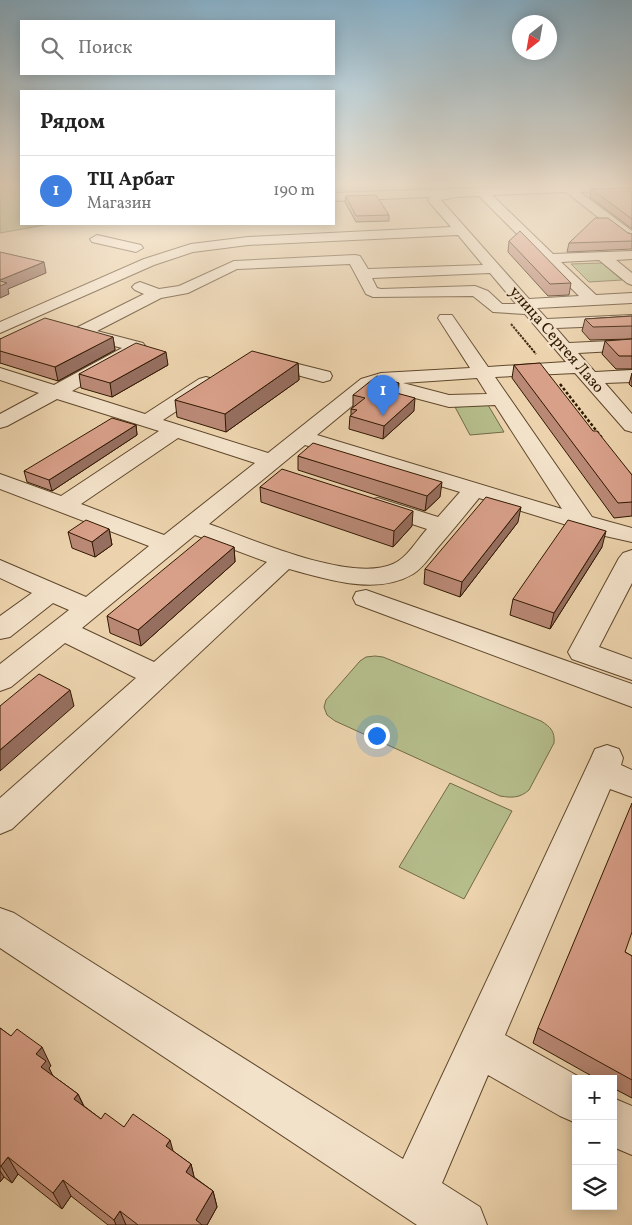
<!DOCTYPE html>
<html lang="ru">
<meta charset="utf-8">
<style>
body{margin:0;font-family:Vollkorn,serif;background:#f6f6f6;color:#222}
.controls{position:absolute;right:15px;bottom:15px;display:grid;overflow:hidden;border-radius:0px;box-shadow:0 2px 12px #0003}
.controls button{width:45px;height:45px;display:grid;place-items:center;padding:0;border:0;border-bottom:1px solid #e0e0e0;background:#fff;color:#222;font:25px sans-serif}
.compass{position:absolute;left:512px;top:15px;width:45px;height:45px;border-radius:50%;background:#fff;box-shadow:0 2px 12px #0003;rotate:211deg}
.you{position:absolute;left:376px;top:735px;width:18px;height:18px;margin:-12px;border:4px solid #fff;border-radius:50%;background:#1a73e8;box-shadow:0 0 0 8px #1a73e833}
.badge{display:grid;place-items:center;width:32px;height:32px;border-radius:50%;background:#b45309;color:#fff;font-size:16px;font-weight:700}
.pin{position:absolute;translate:-50% -41px;filter:drop-shadow(0 1px 2px #0008)}
.pin::after{content:'';position:absolute;top:26px;width:18px;height:15px;background:inherit;clip-path:polygon(0 0,100% 0,50% 100%)}
.list{margin:0;padding:0;list-style:none}
h2{display:flex;justify-content:space-between;align-items:center;height:65px;margin:0;padding:0 20px;font-size:21px}
h2 small{font-size:16px;font-weight:400;color:#767676}
.list li{display:grid;grid-template-columns:32px 1fr auto;gap:15px;align-items:center;box-sizing:border-box;height:70px;padding:0 20px;border-top:1px solid #e0e0e0}
.list b{display:block;font-size:19px;white-space:nowrap}
.list p{margin:0;font-size:16px;white-space:nowrap;color:#767676}
.list em{font-size:16px;font-style:normal;color:#767676}
.icon{flex:none;width:28px;height:28px;fill:none;stroke:currentColor;stroke-width:2;stroke-linecap:round;stroke-linejoin:round}
.map{position:relative;flex:none;width:632px;height:1225px;overflow:hidden}
.search{position:absolute;background:#fff;box-shadow:0 2px 12px #0003;left:20px;top:20px;width:315px;height:55px;display:flex;align-items:center;gap:12px;box-sizing:border-box;padding:0 18px;border-radius:0px;color:#767676;font-size:19px}
.panel{position:absolute;background:#fff;box-shadow:0 2px 12px #0003;left:20px;top:90px;width:315px;height:135px;border-radius:0px}
.map>svg:first-child{display:block}
.green{fill:#b5bd8b;stroke:#726a46}
.lines{fill:none;stroke-linecap:round;stroke-linejoin:round}
.minor-casing{stroke:#5f472b;stroke-width:2}
.path-far1{stroke:#301800;stroke-width:2;stroke-dasharray:2.5 1;stroke-linecap:butt}
.path{stroke:#301800;stroke-width:2.5;stroke-dasharray:3 2;stroke-linecap:butt}
.minor{fill:#f3e2ca;fill-rule:evenodd}
.wall{fill:#ba8976;stroke:#301800}
.shaded-wall{fill:#976f60;stroke:#301800}
.building{fill:#d89f89;stroke:#301800}
.labels{text-anchor:middle;dominant-baseline:central;stroke-width:4.5;stroke-linejoin:round;paint-order:stroke}
.far-street-label{font-size:16px;fill:#301800;stroke:#f3e2ca}
</style>
<div class="map">
<svg width="632" height="1225" viewBox="0 0 632 1225">
<rect width="100%" height="100%" fill="#ecd3ad"/>
<filter id="stains"><feTurbulence type="fractalNoise" baseFrequency=".004" numOctaves="4"/><feColorMatrix values="0 0 0 0 .2 0 0 0 0 .09 0 0 0 0 .02 0 0 0 .5 -.17"/></filter>
<radialGradient id="worn" r=".72"><stop offset=".6" stop-color="#630" stop-opacity="0"/><stop offset="1" stop-color="#630" stop-opacity=".3"/></radialGradient>
<!-- green -->
<path class="green" d="M0,185H21V224H50L0,233Z
M334,185H530L334,193Z
M602,263L622,280L589,282L571,264Z
M488,405L504,432L470,435L455,407Z
M375,656L383,657L541,721C551,727 555,732 554,743L529,790C520,798 512,798 500,796L335,721L327,715L324,707L326,700L360,661L366,657Z
M450,783L512,811L464,899L399,867Z"/>
<g class="lines">
<defs>
<path id="minor" d="M566,185H632V189L580,192L632,231V241L627,240L566,192L492,195L553,254L632,251V259L616,260L632,273V285L627,283L599,260L561,262L596,295L632,293V303L537,308L547,319L632,315V325L556,328L569,343L632,340V350L578,353L595,372L632,370V382L605,383L632,414V432L625,430L575,373L495,377L592,517L632,528V542L596,534L479,498C466,514 453,530 439,546C431,555 424,567 413,574C376,596 327,579 289,569L12,829L0,834V798L136,678L65,643L11,687L0,691V664L69,610L53,603L10,637L0,639V616L32,593L0,578V560L86,597L149,546L0,489V474L61,496L159,431L57,399L7,426L0,428V414L39,393L0,380V368L54,385L122,348L76,336L73,332L76,328L144,294L135,290L132,287L135,284L140,282L159,289L179,286L234,261L355,255L360,256L368,269L483,265L458,235L248,245L193,252L154,265L0,333V322L144,259L191,244L248,237L451,227L430,203L428,200L430,197L334,201V193ZM479,196L579,296L529,299L441,200L456,197ZM350,264L366,294L373,297L473,296L493,312L525,314L566,362L488,367L452,315H440L438,318L470,368L381,373L361,379L268,453L163,420L213,387L215,383L213,379L206,377L199,379L145,414L72,391L143,351L146,347L143,343L97,331L161,298L188,293L237,269ZM490,273L516,304H502L488,291L475,286L381,289L377,288L372,278ZM477,378L487,394L449,395L403,383ZM379,386L381,389L449,407L495,405L562,509L317,435L375,387ZM178,438L255,463L164,535L81,504ZM305,445L460,492L438,517L378,498L370,500L366,505L370,510L427,529C417,540 407,558 393,564C350,583 252,539 209,524ZM195,535L267,562L154,662L82,628Z
M97,235L141,245L143,248L136,252L92,242L90,239Z
M262,355L330,372L332,376L330,380L323,382L256,364L253,360L256,356Z
M632,550V583L599,647L632,659V680L572,659L568,652L619,558L623,553Z
M366,590L632,684V707L356,604L353,598L356,592Z
M607,745L619,749L623,758L621,765L632,770V797L610,789L505,1035L583,1079H576V1123L560,1116L488,1075L442,1183L480,1207L487,1225H417L0,948V908L14,913L403,1159L591,758L595,749Z
M613,1098L632,1106V1155L613,1147Z"/>
</defs>
<!-- minor casing -->
<use href="#minor" class="minor-casing"/>
<!-- path-far1 -->
<path class="path-far1" d="M511,324L536,354"/>
<!-- path -->
<path class="path" d="M560,384L602,438"/>
<!-- minor -->
<use href="#minor" class="minor"/>
</g>
<!-- wall -->
<path class="wall" d="M632,188V229L590,197L591,189Z
M346,196L389,215V221L356,222L345,202Z
M628,233L632,234V249L567,252L569,243Z
M509,241L571,283L569,295L548,296L508,252Z
M632,316V339L590,340L582,331L585,319Z
M113,337L115,350L58,381L0,363V339Z
M632,339V369H616L602,354L605,341Z
M298,363L299,380L226,432L177,417L175,400Z
M168,365L112,397L81,388L79,374Z
M514,365L593,431L632,475V516L614,518L512,378Z
M632,373V387L629,384Z
M398,393L414,411L383,439L349,429L350,416L351,415V409L353,408V395Z
M136,425L137,435L52,491L27,482L24,471Z
M298,456L440,497L425,511L298,470Z
M260,487L412,526L393,547L261,502Z
M518,522L460,597L424,584L425,569Z
M109,529L112,545L95,557L72,548L68,532Z
M234,547L235,562L141,646L110,633L107,616Z
M602,547L550,629L510,615L513,599Z
M625,952L632,956V1098L613,1088V1079H597L533,1043L538,1028Z
M0,1028L51,1066L49,1068L52,1075L78,1094L84,1106L101,1119L124,1127L173,1151L191,1164L194,1177L213,1191L217,1207L207,1225H108L71,1196L62,1209L18,1174L12,1183L4,1177L0,1182Z"/>
<!-- shaded-wall -->
<path class="shaded-wall" d="M44,262L46,273L8,289L9,294L0,298V280Z
M113,337L115,350L58,381L55,367Z
M166,352L168,365L112,397L110,383Z
M298,363L299,380L226,432L225,414Z
M399,383L398,395L389,391Z
M415,398L414,411L383,439L384,426Z
M136,425L137,435L52,491L49,480Z
M442,482L440,497L425,511L427,496Z
M521,507L518,522L460,597L462,582Z
M413,511L412,526L393,547L394,531Z
M109,529L112,545L95,557L92,542Z
M606,531L602,547L550,629L554,613Z
M234,547L235,562L141,646L138,630Z
M70,690L74,706L0,771V750Z
M42,1047L51,1066L49,1068L55,1080L41,1067L36,1054Z
M78,1094L86,1112L74,1099Z
M170,1140L175,1158L166,1146Z
M8,1157L18,1174L12,1183L1,1166Z
M191,1164L195,1181L186,1172Z
M0,1171L4,1177L0,1182Z
M63,1180L71,1196L62,1209L53,1193Z
M213,1191L217,1207L207,1225H197L196,1220Z
M120,1211L126,1225H116L114,1220Z"/>
<!-- building -->
<path class="building" d="M632,188V219L591,189Z
M376,195L389,215L356,216L346,196Z
M595,218H608L628,233L632,234V241L569,243Z
M520,231L571,283L550,284L509,241Z
M0,252L44,262L0,280Z
M0,281L7,283L0,286Z
M632,316V326L593,327L585,319Z
M45,318L113,337L55,367L0,351V339Z
M632,339V356H619L605,341Z
M136,343L166,352L110,383L79,374Z
M252,351L298,363L225,414L175,400Z
M540,363L593,431H597L632,475V502L618,503L514,365Z
M377,376L399,383L389,391L415,398L384,426L350,416L357,410L351,409L365,398L353,395Z
M112,418L136,425L49,480L24,471Z
M313,443L442,482L427,496L298,456Z
M282,469L413,511L394,531L260,487Z
M486,497L521,507L462,582L425,569Z
M86,520L109,529L92,542L68,532Z
M568,520L606,531L554,613L513,599Z
M204,536L234,547L138,630L107,616Z
M39,674L70,690L0,750V706Z
M632,803V932L625,952L632,956V1080L538,1028Z
M0,1028L11,1036L17,1029L42,1047L36,1054L46,1061L41,1067L78,1094L74,1099L101,1119L105,1113L124,1127L133,1114L170,1140L166,1146L191,1164L186,1172L213,1191L196,1220L202,1225H138L120,1211L114,1220L63,1180L53,1193L8,1157L1,1166H0Z"/>
<!-- sky -->
<linearGradient id="sky" x2="0" y2="1"><stop stop-color="#88b5d0"/><stop offset="0.52" stop-color="#f6ebda"/><stop offset="1" stop-color="#f6ebda" stop-opacity="0"/></linearGradient>
<rect width="632" height="356" fill="url(#sky)"/>
<g class="labels">
<!-- far-street labels -->
<g class="far-street-label">
<text transform="translate(556 340) rotate(49)">улица Сергея Лазо</text>
</g>
</g>
<rect width="100%" height="100%" filter="url(#stains)"/>
<rect width="100%" height="100%" fill="url(#worn)"/>
</svg>
<div class="controls">
<button>+</button>
<button>−</button>
<button><svg class="icon" aria-label="layers" viewBox="0 0 24 24"><path d="M12 4l9 5-9 5-9-5zM3 14l9 5 9-5"/></svg></button>
</div>
<svg class="compass" viewBox="-18 -18 36 36"><path d="M0-13l5 13h-10z" fill="#e53935"/><path d="M0 13l5-13h-10z" fill="#767676"/></svg>
<div class="you"></div>
<div class="pin badge" style="left:383px;top:416px;background:#3f7fe0">1</div>
<div class="search"><svg class="icon" aria-label="search" viewBox="0 0 24 24"><circle cx="10" cy="10" r="6"/><path d="M15 15l6 6"/></svg>Поиск</div>
<section class="panel">
<h2>Рядом<small></small></h2>
<ul class="list">
<li><span class="badge" style="background:#3f7fe0">1</span><div><b>ТЦ Арбат</b><p>Магазин</p></div><em>190 m</em></li>
</ul>
</section>
</div>
